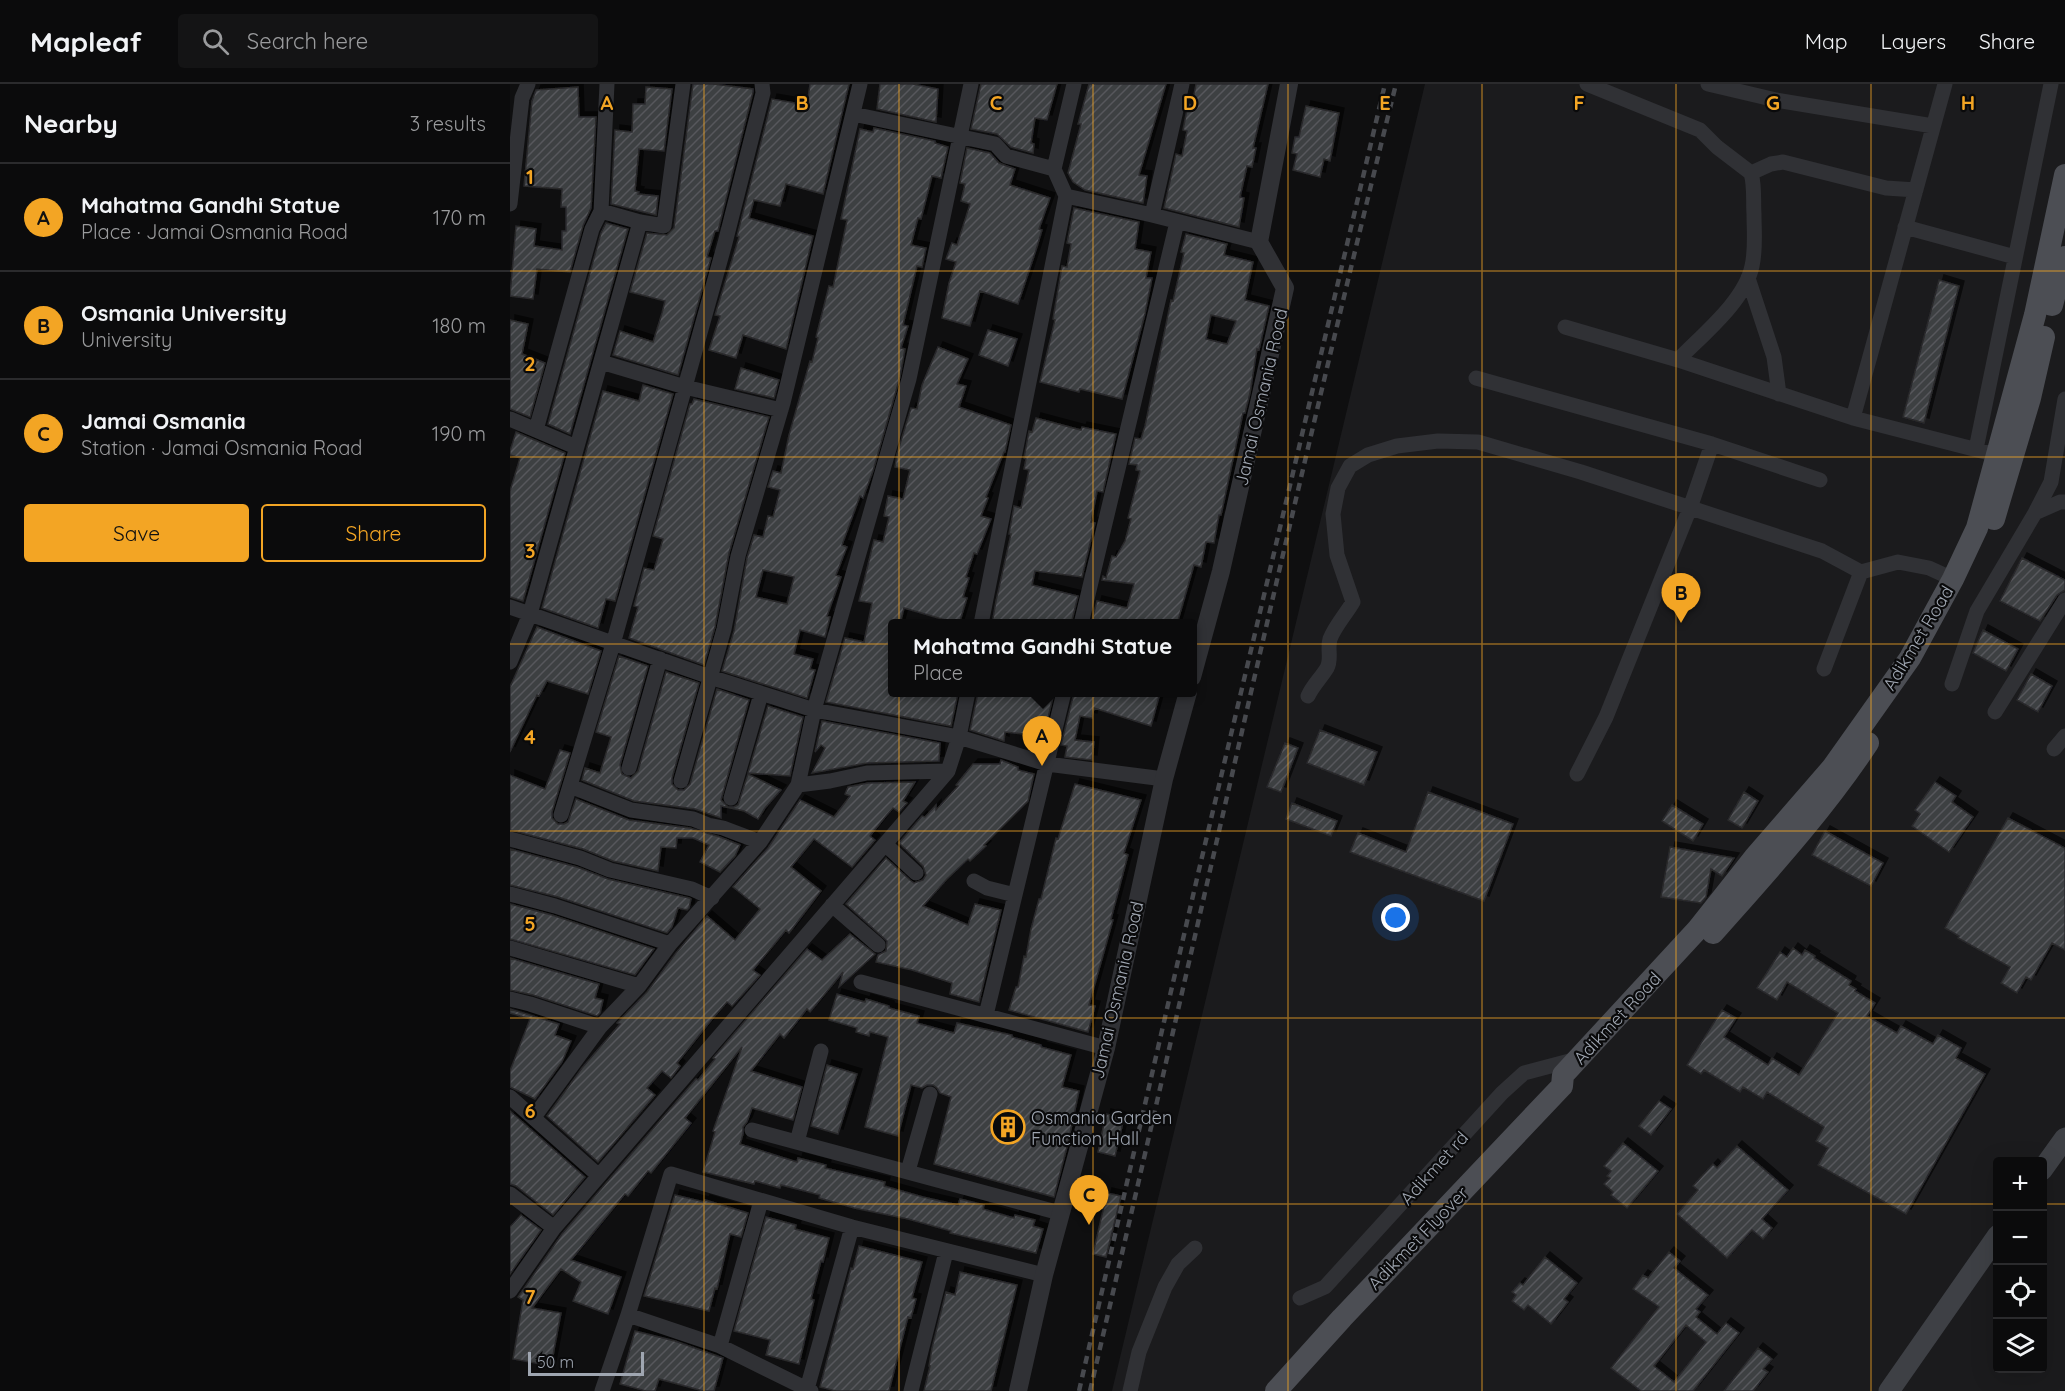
<!DOCTYPE html>
<meta charset="utf-8">
<style>
body{margin:0;font-family:Quicksand,sans-serif;background:#141415;color:#f1f3f6}
.controls{position:absolute;right:18px;bottom:18px;display:grid;overflow:hidden;border-radius:6px;box-shadow:0 6px 24px #0002}
.controls button{width:54px;height:54px;display:grid;place-items:center;padding:0;border:0;border-bottom:2px solid #2b2b2d;background:#0b0b0c;color:#f1f3f6;font:30px sans-serif}
.scale{position:absolute;left:18px;bottom:15px;width:116px;box-sizing:border-box;padding-left:6px;border:3px solid #9fa6b1;border-top:0;font-size:16px;line-height:21px;white-space:nowrap;color:#9fa6b1;-webkit-text-stroke:4px #0a0a0b;paint-order:stroke}
.you{position:absolute;left:886px;top:834px;width:21px;height:21px;margin:-15px;border:4px solid #fff;border-radius:50%;background:#1a73e8;box-shadow:0 0 0 9px #1a73e833}
.badge{display:grid;place-items:center;width:39px;height:39px;border-radius:50%;background:#f3a524;color:#111;font-size:20px;font-weight:700}
.pin{position:absolute;translate:-50% -50px;filter:drop-shadow(0 2px 3px #0008)}
.pin::after{content:'';position:absolute;top:32px;width:21px;height:18px;background:inherit;clip-path:polygon(0 0,100% 0,50% 100%)}
.popup{position:absolute;left:378px;top:535px;width:309px;height:78px;box-sizing:border-box;display:grid;place-content:center;border-radius:6px;background:#0b0b0c;filter:drop-shadow(0 2px 4px #0005);font-size:20px;white-space:nowrap;color:#9a9b9d}
.popup b{font-size:22px;color:#f1f3f6}
.popup::after{content:'';position:absolute;left:50%;top:100%;margin-left:-12px;border:12px solid transparent;border-top-color:#0b0b0c}
.list{margin:0;padding:0;list-style:none}
h2{display:flex;justify-content:space-between;align-items:center;height:78px;margin:0;padding:0 24px;font-size:26px}
h2 small{font-size:20px;font-weight:400;color:#9a9b9d}
.list li{display:grid;grid-template-columns:39px 1fr auto;gap:18px;align-items:center;box-sizing:border-box;height:108px;padding:0 24px;border-top:2px solid #2b2b2d}
.list b{display:block;font-size:22px;white-space:nowrap}
.list p{margin:0;font-size:20px;white-space:nowrap;color:#9a9b9d}
.list em{font-size:20px;font-style:normal;color:#9a9b9d}
.actions{display:flex;gap:12px;padding:18px 24px}
.actions a{flex:1;padding:14px 0;border:2px solid #f3a524;border-radius:6px;text-align:center;font-size:21px;color:#f3a524}
.actions .main{background:#f3a524;color:#111}
.icon{flex:none;width:33px;height:33px;fill:none;stroke:currentColor;stroke-width:2;stroke-linecap:round;stroke-linejoin:round}
.map{position:relative;flex:none;width:1555px;height:1307px;overflow:hidden}
header{display:flex;align-items:center;gap:36px;box-sizing:border-box;height:84px;padding:0 30px;background:#0b0b0c;border-bottom:2px solid #2b2b2d}
header strong{font-size:28px}
nav{display:flex;gap:33px;margin-inline-start:auto;font-size:21px}
.search{width:420px;height:54px;background:#141415;display:flex;align-items:center;gap:15px;box-sizing:border-box;padding:0 21px;border-radius:6px;color:#9a9b9d;font-size:22px}
main{display:flex}
aside{flex:1;background:#0b0b0c}
.map>svg:first-child{display:block}
.built{fill:#1b1b1d;fill-rule:evenodd}
.building{fill:url(#building-hatch);stroke:#29292c;stroke-width:1.5;fill-rule:evenodd;filter:url(#shadow)}
.lines{fill:none;stroke-linecap:round;stroke-linejoin:round}
.minor{stroke:#303135;stroke-width:15}
.tertiary{stroke:#303135;stroke-width:18}
.secondary{stroke:#3e4045;stroke-width:21}
.primary{stroke:#4c4e54;stroke-width:22}
.rail{stroke:#47494e;stroke-width:4.5;stroke-dasharray:8 6;stroke-linecap:butt}
.grid{fill:none;stroke:#f3a524;stroke-width:1.5;stroke-opacity:0.55}
.labels{text-anchor:middle;dominant-baseline:central;stroke-width:4.5;stroke-linejoin:round;paint-order:stroke}
.street-label{font-size:18px;fill:#9fa6b1;stroke:#0a0a0b}
.poi-label{font-size:18px;fill:#9fa6b1;stroke:#0a0a0b;text-anchor:start}
.grid-label{font-size:20px;text-anchor:middle;font-weight:bold;fill:#f3a524;stroke:#0a0a0b;stroke-width:4.5;stroke-linejoin:round;paint-order:stroke}
</style>
<header>
<strong>Mapleaf</strong>
<div class="search"><svg class="icon" aria-label="search" viewBox="0 0 24 24"><circle cx="10" cy="10" r="6"/><path d="M15 15l6 6"/></svg>Search here</div>
<nav><a>Map</a><a>Layers</a><a>Share</a></nav>
</header>
<main>
<aside>
<h2>Nearby<small>3 results</small></h2>
<ul class="list">
<li><span class="badge">A</span><div><b>Mahatma Gandhi Statue</b><p>Place · Jamai Osmania Road</p></div><em>170 m</em></li>
<li><span class="badge">B</span><div><b>Osmania University</b><p>University</p></div><em>180 m</em></li>
<li><span class="badge">C</span><div><b>Jamai Osmania</b><p>Station · Jamai Osmania Road</p></div><em>190 m</em></li>
</ul>
<div class="actions"><a class="main">Save</a><a>Share</a></div>
</aside>
<div class="map">
<svg width="1555" height="1307" viewBox="0 0 1555 1307">
<defs>
<pattern id="building-hatch" width="6" height="6" patternUnits="userSpaceOnUse" patternTransform="scale(1.5)"><rect width="6" height="6" fill="#3e3f43"/><path d="M-1 1l2-2M0 6l6-6M5 7l2-2" fill="none" stroke="#57585c"/></pattern>
<filter id="shadow"><feDropShadow dx="5" dy="-5" stdDeviation="0" flood-color="#0009"/></filter>
</defs>
<rect width="100%" height="100%" fill="#0f0f10"/>
<!-- built -->
<path class="built" d="M915,0H1555V1307H602ZM1488,1078H1532V1284H1488Z"/>
<!-- building -->
<path class="building" d="M183,0H203L243,5V8L208,147H205L197,173L201,174L168,291L103,271L110,247L143,258L152,229L155,217L120,208L137,149L157,151L164,144Z
M300,0H339L313,110L276,100L270,122L244,116L239,134L303,152L276,265L233,251L226,274L199,266L210,232L205,231L229,153L227,152L262,15L297,21Z
M370,0H403L428,5L426,38L367,25Z
M471,0H547L537,36L525,34L521,59L524,60L523,69L501,63L487,50L461,45Z
M579,0H656L629,91L637,92L633,119L575,106L563,98L558,89L571,40H568Z
M686,0H758L743,64H746L742,83L737,82L730,113L734,114L729,143L654,124L666,70L672,72L677,47L673,46L678,20L682,21Z
M68,3L69,33H86L81,124L73,142L60,188L27,185L23,215L0,212L6,142L26,145L24,162L52,166V147H56V123H51L52,105L14,102L22,17L26,6Z
M136,3L162,5L154,67L129,65L125,107L129,108L128,110L148,112L146,131L101,120L105,46L122,48L123,20H135Z
M796,22L829,29L820,77L814,75L810,93L783,86L787,70L782,69L785,53H789Z
M364,44L425,57V59L438,63L431,94L422,92L411,135L408,134L401,161L416,164L412,183L407,182L393,241L398,242L391,264L395,265L390,293L363,387L353,414L350,412L332,461L337,463L326,491L331,493L317,532L320,533L315,553L290,546L284,570L303,575L300,585L305,586L297,614L212,587L224,547L237,474L244,451L253,453L258,432L263,433L270,406L258,403L263,387L271,389L279,351L300,277L302,278L308,254L306,253L319,202L323,203L337,136L331,135L350,45L363,48ZM253,486L284,493L277,520L246,513Z
M457,64L480,69L489,79L505,85L500,101L540,114L529,145L532,146L526,166L508,220L470,207L460,242L432,234L439,199L446,178L436,175L442,159L447,161L460,120L451,117L455,100L450,99Z
M564,124L629,138L625,165L641,168L636,194H642L635,230L612,315L570,305L569,308L530,298L545,236L543,235L552,182L557,183L561,160L557,159Z
M96,139L118,145L60,350L38,340L91,149Z
M676,150L717,160L714,171L743,178L735,216L759,222L749,266L747,265L740,309L735,329H733L711,431H709L704,459L696,458L691,483L684,481L667,540H581L587,517L617,524L624,500L592,496L593,492L596,494L602,472L606,473L615,457L621,435L618,434L630,387L626,386L627,381L619,380L625,354L631,355L635,342L661,216L663,217L674,169L671,168ZM701,231L726,237L717,260L696,255Z
M1429,196L1449,202L1414,339L1393,333Z
M0,236L18,240L12,270L35,279L20,333L0,325Z
M478,246L507,255L498,282L469,271Z
M428,263L458,275L447,300L456,302L449,323L501,341L495,368H494L476,413L478,414L471,432L481,435L467,470L464,469L456,493L459,494L453,513L457,514L449,540L394,524L390,540H382V609H448L441,642L316,618L335,554L354,558L362,519L349,517L353,501L364,456L373,458L379,433L374,432L378,412L393,415L400,386L385,383L387,370L401,324L407,325L412,301Z
M231,284L269,296L264,314L225,305Z
M133,301L163,310L105,517L96,515L88,544L32,524L93,307L129,317Z
M184,315L259,333L219,469L205,543L194,581L119,554L128,523L124,522L134,484L144,486L153,455L143,452L180,320H182Z
M526,334L571,346L572,343L606,350L593,408L587,407L581,438L585,439L572,493L525,487L522,501L568,512L561,540H482L486,517L501,450H499L504,422L511,424L519,386L514,385L516,375L514,374L519,347L522,348Z
M6,348L55,369L13,517L0,513V407L10,374L0,371V367Z
M1512,474L1555,496V506L1547,511L1530,537L1490,517Z
M27,543L91,567L78,610L37,597L29,612L27,611L0,668V603Z
M1473,546L1508,565L1496,587L1463,569Z
M109,572L138,582L110,681L112,690L121,694L128,687L156,588L189,599L162,694V700L168,706H174L180,700L207,605L239,616L211,716L218,723H224L228,721L238,690L271,706L255,724L248,735L234,727L211,722V734L185,725L124,717L72,696L75,684L90,689L101,653L86,648Z
M1521,590L1542,602L1528,628L1507,616Z
M468,609H544L532,658H530V652L495,648L494,657L460,646Z
M564,609H650L641,642L584,624L582,634L570,632L565,656L584,658L582,676L555,673L557,662L551,661Z
M258,622L293,633L280,692L238,689Z
M312,637L430,659L429,677L357,679L302,689L315,664L311,661L305,668Z
M810,646L867,668L854,701L797,679Z
M775,659L788,664L771,708L757,703Z
M50,666L60,669L42,728V734L48,740H54L58,738L66,715L119,736L180,744L210,753L230,761L225,772L210,788L190,778L199,761L183,754H167L166,764L151,763L148,787L103,777L73,765L0,746V691L35,705Z
M491,676L508,683V686L524,690L518,717L474,761L476,762L460,777L458,775L437,795L413,822L458,841L465,820L491,826L469,918L440,910L442,899L402,886L366,878L368,871L376,867L377,857L336,820L376,774L400,796L404,799L413,796L416,791L413,782L389,759L412,732L415,733L426,721V726L448,702L446,701L463,680H490Z
M405,698L393,717L397,719L389,728L383,724L376,732L360,752L365,756L342,783L304,755L281,783L311,807L279,849L276,846L243,886L250,891L222,922L217,918L203,934L167,979L170,982L161,994L152,987L137,1004L145,1011L88,1078L37,1032L72,984L110,940L107,939L137,908L166,869L197,832L225,856L250,825L223,803L258,764L290,716L324,733L340,712L335,710L338,703L358,699Z
M1425,698L1446,712L1442,718L1463,733L1439,768L1402,742L1410,730L1405,726Z
M565,700L631,716L614,769L618,771L601,835L603,836L579,921L585,922L578,948L499,926L506,903H508L514,872L516,873L521,845L529,815H531L546,754L548,755Z
M918,708L1003,740L974,817L840,768L848,749L896,768Z
M1234,708L1248,717L1232,744L1218,736Z
M782,719L827,737L821,752L776,735Z
M1162,721L1193,740L1183,757L1152,737Z
M1498,734L1555,764V866L1542,859L1521,896L1516,893L1507,909L1491,899L1500,883L1448,854L1449,852L1435,844Z
M1315,747L1373,779L1361,802L1302,771Z
M1160,763L1224,774L1212,792L1201,785L1196,813L1191,819L1151,813Z
M0,765L67,783L98,795L179,814L181,815L179,824L177,826L168,824L162,843L157,849L48,813L0,801Z
M0,820L42,831L144,865L125,891L0,855Z
M340,850L365,870L329,903L333,888L300,928L297,925L274,954L270,950L241,987L292,1003L283,1036L242,1024L237,1038L233,1043V1050L230,1060L287,1078L288,1074L316,1081L315,1084L375,1098L374,1102L413,1113L448,1121L450,1115L474,1121L473,1125L504,1134L505,1131L525,1136L523,1142L533,1145L526,1169L440,1149L441,1147L398,1135L344,1124L309,1114L310,1111L271,1101L270,1104L245,1097L244,1100L193,1088L205,1048L203,1047L232,963L175,1034L181,1039L141,1089L138,1087L118,1112L115,1110L61,1176L111,1193L98,1230L63,1217L71,1198L51,1185L22,1224L51,1229L41,1282L3,1275L13,1216L8,1213L52,1150L186,995L188,996L205,975L203,974L297,865L312,876Z
M1283,864L1292,871L1295,866L1305,872L1304,874L1341,897L1339,901L1346,905L1345,907L1365,919L1357,932L1387,949L1391,942L1423,960L1428,951L1451,964L1446,974L1475,990L1396,1130L1308,1081L1318,1064L1306,1057L1314,1043L1257,1008L1253,1015L1233,1003L1230,1008L1194,986L1191,990L1177,981L1212,926L1226,934L1214,953L1258,981L1262,974L1289,991L1328,929L1277,898L1267,916L1247,904L1270,868L1277,873Z
M0,874L89,900L85,914L93,916L90,929L87,932L23,911L0,906Z
M327,910L355,918L356,915L379,922V924L409,932L407,939L444,949L447,939L502,951V953L531,961V963L561,971L552,1003L569,1007L558,1059L544,1113L424,1080L441,1013L430,1009L427,1004L423,1001H417L412,1004L401,1001L388,1052L355,1043L378,953L360,948L359,952L346,948L347,944L319,936Z
M0,925L49,940L45,951L61,957L52,978L25,1015L0,1003V987L20,935L0,929Z
M317,981L347,990L328,1050L301,1042Z
M1149,1017L1161,1025L1141,1051L1129,1042Z
M0,1027L75,1093L43,1131L6,1102L0,1100Z
M596,1030L614,1034L605,1072L588,1068Z
M1113,1059L1148,1087L1117,1124L1101,1111L1103,1108L1094,1100L1100,1094L1097,1092L1101,1087L1094,1082Z
M1227,1062L1278,1106L1252,1135L1262,1144L1253,1155L1242,1146L1217,1174L1167,1130L1188,1106L1183,1102L1192,1092L1203,1080L1207,1084Z
M597,1109L611,1112L596,1173L583,1170Z
M165,1111L194,1118L195,1116L238,1129L231,1153L220,1150L207,1205L205,1204L199,1227L134,1212Z
M11,1131L31,1146L0,1190V1143Z
M256,1133L286,1141L285,1145L319,1154L313,1178L311,1177L301,1215L304,1216L289,1280L256,1271L260,1256L224,1247Z
M349,1162L412,1178L402,1214L406,1215L401,1234L398,1233L379,1307H326L310,1303L341,1184L343,1185Z
M1159,1168L1170,1177L1164,1184L1198,1211L1186,1225L1190,1228L1186,1233L1207,1250L1216,1239L1229,1249L1183,1307H1131L1101,1284L1149,1223L1123,1205L1133,1191L1138,1194ZM1176,1241L1196,1258L1164,1298L1144,1282Z
M1035,1173L1067,1199L1054,1215L1058,1218L1041,1240L1018,1221L1014,1226L1002,1217L1006,1211L1002,1208L1010,1199L1013,1201Z
M450,1188L507,1201L481,1307H414L420,1282H419L422,1264L436,1208L445,1211Z
M125,1247L165,1257L213,1274L204,1307H193L149,1295L145,1307H136L110,1300Z
M1248,1264L1262,1275L1253,1285L1258,1288L1243,1307H1214Z"/>
<g class="lines">
<!-- minor -->
<path class="minor" d="M1077,0L1190,46L1207,63L1241,89
M1198,0L1266,16L1423,42
M343,30L485,60L496,72L544,85L556,112L642,131L749,158
M544,85L564,0
M0,120L12,14L18,0
M91,127L130,138L154,142L173,0
M642,131L672,0
M1395,143L1505,173
M1238,194L1264,273L1269,310
M1055,243L1168,276L1343,334L1487,371
M1168,276C1192,251 1235,217 1242,182C1246,165 1244,147 1244,130C1243,116 1245,103 1241,89L1261,80L1273,78L1376,104L1406,106
M91,278L175,303L271,326
M966,294L1202,360L1310,396
M1343,334L1435,0
M0,335L66,363
M26,346L82,145L91,127L97,0
M1466,365L1541,0
M1525,429L1541,398L1555,315
M0,523L200,593L304,626L449,653L537,680L654,695
M471,540L556,112
M571,540L667,138
M0,578L20,530L130,138
M1314,585L1351,488
M1442,600L1467,527L1525,429L1550,418H1555
M798,612C803,601 811,594 817,584C822,575 817,565 820,555C825,542 836,530 843,518L827,471L823,430L828,404L840,382L858,371L887,362L928,357L968,358L1071,388L1312,467L1351,488L1388,478L1419,484L1443,495
M1485,628L1555,516
M1544,665L1555,652
M119,684L150,575
M1067,690L1096,633L1180,424L1202,360
M171,697L214,545L228,472L273,319L350,0
M288,701L320,697L357,689L438,687
M60,702L121,726L183,735L198,741L213,744L250,758
M221,714L251,610
M51,731L103,560L175,303L215,159L253,9L252,0
M0,755L70,774L100,786L182,805L202,814
M375,760L406,789
M464,797L477,804L505,811
M0,810L45,822L160,860
M322,821L368,861
M0,864L129,902
M351,898L596,964
M0,915L20,920L90,943
M476,931L554,608
M0,1013L89,1092
M24,1033L90,943L129,902L160,860L250,758L288,701L304,626L399,295L461,0
M242,1046L550,1129
M287,1058L311,967
M398,1087L420,1010
M0,1110L44,1144
M0,1207L44,1144L438,687L449,653L458,608
M790,1214L815,1203L992,1009L1014,989L1067,975
M118,1231L210,1262L301,1307
M210,1262L251,1117
M297,1305L342,1143
M92,1307L118,1231L161,1090L342,1143L534,1191
M401,1307L436,1168
M620,1307L629,1268L655,1203L668,1180L685,1164"/>
<!-- tertiary -->
<path class="tertiary" d="M682,593L711,487L775,204L749,158L779,0
M508,1307L534,1191L596,964L654,695L678,608"/>
<!-- secondary -->
<path class="secondary" d="M1532,1086L1555,1054
M1379,1307L1488,1151"/>
<!-- primary -->
<path class="primary" d="M1542,221L1555,173
M1484,435L1520,314L1534,253
M1203,849C1257,788 1313,727 1358,659
M1052,1002L1053,991L1187,846L1244,774L1322,684L1400,574L1443,495L1467,444L1525,231L1555,91
M766,1307L832,1234L1052,1002"/>
<!-- rail -->
<path class="rail" d="M569,1307L688,790L875,0
M580,1307C682,871 778,434 886,0"/>
</g>
<!-- grid -->
<path class="grid" d="M194,0V1307M389,0V1307M583,0V1307M778,0V1307M972,0V1307M1166,0V1307M1361,0V1307M0,187H1555M0,373H1555M0,560H1555M0,747H1555M0,934H1555M0,1120H1488M1532,1120H1555"/>
<!-- icons -->
<defs>
<symbol id="building-ring" viewBox="-11 -11 22 22"><circle r="9.5" fill="#0a0a0b" stroke="#f3a524" stroke-width="1.5"/><path d="M-4-6H4V6H1V3H-1V6H-4ZM-2.5-4.3h1.7v1.8h-1.7ZM.8-4.3h1.7v1.8H.8ZM-2.5-1h1.7V.8h-1.7ZM.8-1h1.7V.8H.8Z" fill="#f3a524"/></symbol>
</defs>
<g fill-rule="evenodd">
<use href="#building-ring" x="479" y="1024" width="38" height="38"/>
</g>
<g class="labels">
<!-- street labels -->
<g class="street-label">
<text transform="translate(751 313) rotate(-77)">Jamai Osmania Road</text>
<text transform="translate(1408 554) rotate(-59)">Adikmet Road</text>
<text transform="translate(607 906) rotate(-77)">Jamai Osmania Road</text>
<text transform="translate(1107 934) rotate(-47)">Adikmet Road</text>
<text transform="translate(924 1084) rotate(-48)">Adikmet rd</text>
<text transform="translate(908 1154) rotate(-46)">Adikmet Flyover</text>
</g>
<!-- poi labels -->
<g class="poi-label">
<text x="521" y="1033">Osmania Garden<tspan x="521" dy="21">Function Hall</tspan></text>
</g>
</g>
<g class="grid-label">
<text x="97" y="26">A</text>
<text x="292" y="26">B</text>
<text x="486" y="26">C</text>
<text x="680" y="26">D</text>
<text x="875" y="26">E</text>
<text x="1069" y="26">F</text>
<text x="1263" y="26">G</text>
<text x="1458" y="26">H</text>
<text x="20" y="100">1</text>
<text x="20" y="287">2</text>
<text x="20" y="474">3</text>
<text x="20" y="660">4</text>
<text x="20" y="847">5</text>
<text x="20" y="1034">6</text>
<text x="20" y="1220">7</text>
</g>
</svg>
<div class="controls">
<button>+</button>
<button>−</button>
<button><svg class="icon" aria-label="locate" viewBox="0 0 24 24"><circle cx="12" cy="12" r="6"/><path d="M12 2v4M12 18v4M2 12h4M18 12h4"/></svg></button>
<button><svg class="icon" aria-label="layers" viewBox="0 0 24 24"><path d="M12 4l9 5-9 5-9-5zM3 14l9 5 9-5"/></svg></button>
</div>
<div class="scale">50 m</div>
<div class="you"></div>
<div class="pin badge" style="left:532px;top:682px">A</div>
<div class="popup"><b>Mahatma Gandhi Statue</b>Place</div>
<div class="pin badge" style="left:1171px;top:539px">B</div>
<div class="pin badge" style="left:579px;top:1141px">C</div>
</div>
</main>
